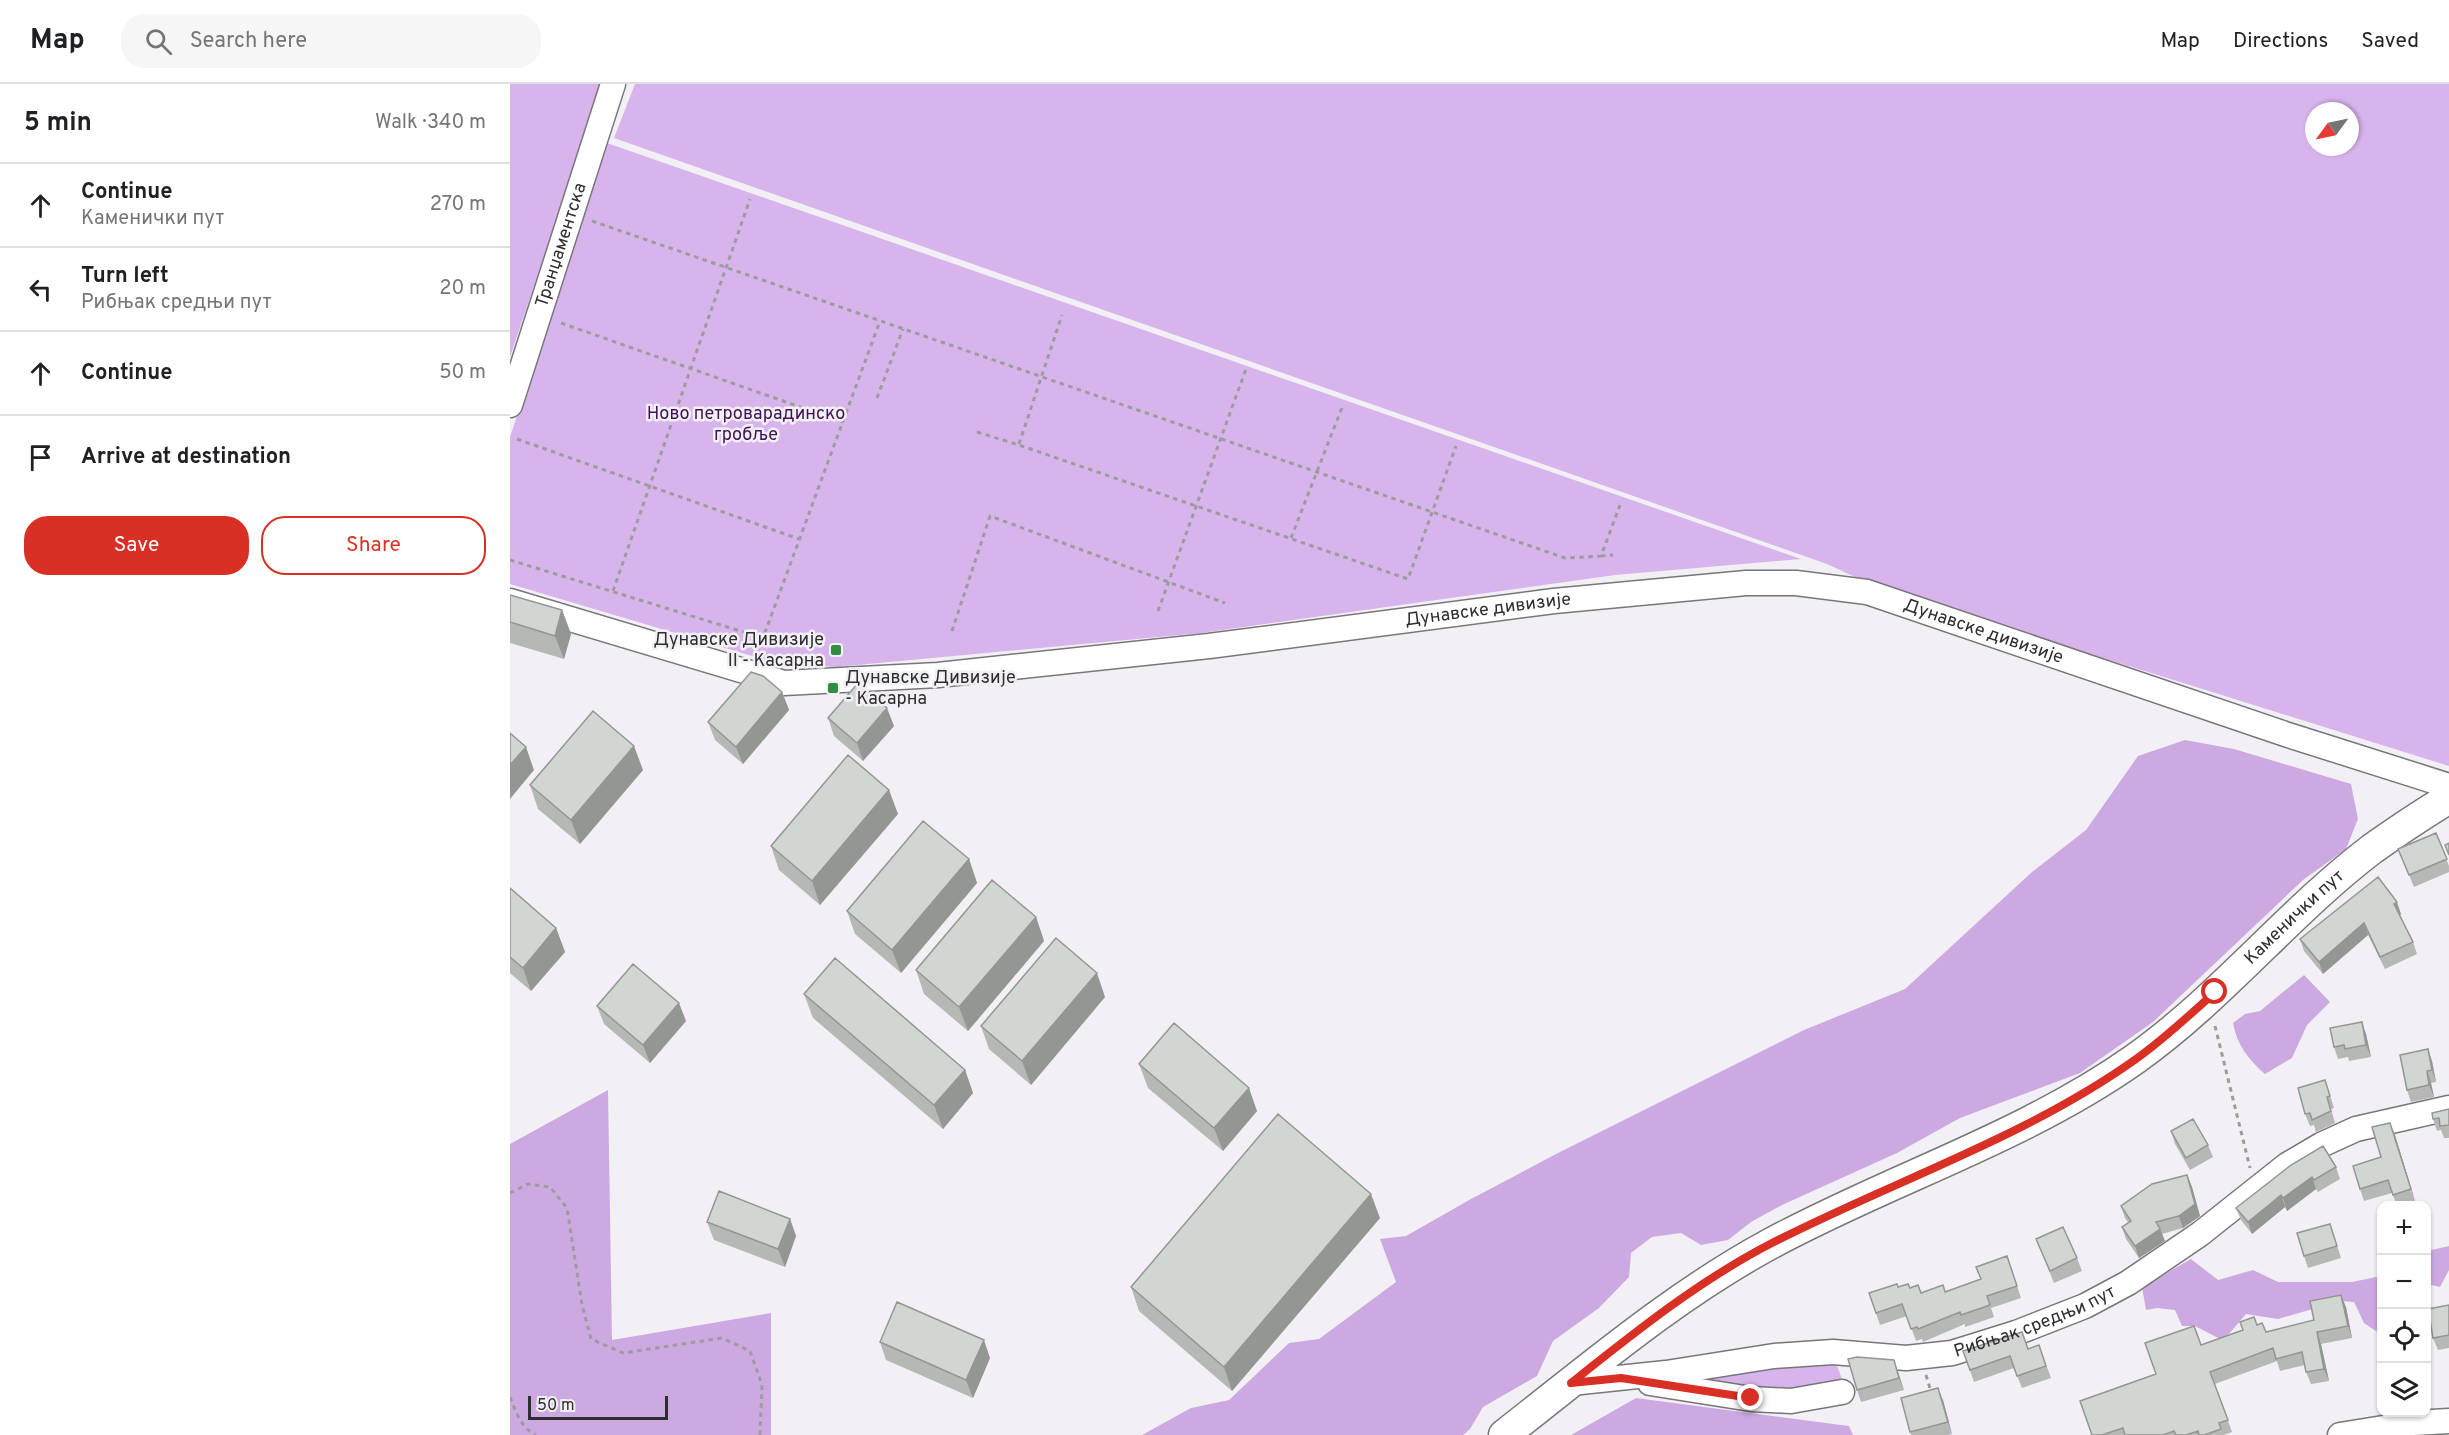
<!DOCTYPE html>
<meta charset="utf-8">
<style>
body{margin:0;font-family:Overpass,sans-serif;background:#f6f6f6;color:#202124}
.controls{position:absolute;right:18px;bottom:18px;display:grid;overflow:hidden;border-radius:12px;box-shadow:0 2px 4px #0004}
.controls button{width:54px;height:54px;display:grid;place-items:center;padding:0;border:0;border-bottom:2px solid #e0e0e0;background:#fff;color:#202124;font:30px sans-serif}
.compass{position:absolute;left:1795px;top:18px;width:54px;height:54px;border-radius:50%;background:#fff;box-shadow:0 2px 4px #0004;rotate:237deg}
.scale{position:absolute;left:18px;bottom:15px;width:140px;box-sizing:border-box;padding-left:6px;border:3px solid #2e2d2f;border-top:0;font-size:16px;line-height:21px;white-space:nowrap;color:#2e2d2f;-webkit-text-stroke:4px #f3f0f5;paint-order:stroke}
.stop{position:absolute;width:18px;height:18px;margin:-14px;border:4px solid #d93025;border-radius:50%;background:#fff}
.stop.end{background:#d93025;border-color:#fff;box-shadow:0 2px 6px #0008}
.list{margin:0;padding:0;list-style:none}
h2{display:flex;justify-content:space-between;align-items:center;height:78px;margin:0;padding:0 24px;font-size:26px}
h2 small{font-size:20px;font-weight:400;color:#757577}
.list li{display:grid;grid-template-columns:39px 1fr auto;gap:18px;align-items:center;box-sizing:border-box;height:84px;padding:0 24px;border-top:2px solid #e0e0e0}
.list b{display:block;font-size:22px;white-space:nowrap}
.list p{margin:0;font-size:20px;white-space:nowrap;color:#757577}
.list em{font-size:20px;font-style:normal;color:#757577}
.actions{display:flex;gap:12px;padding:18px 24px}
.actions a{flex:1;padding:14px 0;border:2px solid #d93025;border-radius:24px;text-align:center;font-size:21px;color:#d93025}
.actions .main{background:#d93025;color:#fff}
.icon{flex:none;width:33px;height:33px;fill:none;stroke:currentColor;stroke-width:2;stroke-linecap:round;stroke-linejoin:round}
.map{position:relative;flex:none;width:1939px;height:1351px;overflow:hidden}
header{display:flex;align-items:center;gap:36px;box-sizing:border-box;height:84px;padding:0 30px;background:#fff;border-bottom:2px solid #e0e0e0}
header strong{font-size:28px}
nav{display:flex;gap:33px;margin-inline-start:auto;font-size:21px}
.search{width:420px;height:54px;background:#f6f6f6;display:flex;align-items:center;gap:15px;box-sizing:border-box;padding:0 21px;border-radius:24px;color:#757577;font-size:22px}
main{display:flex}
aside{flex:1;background:#fff}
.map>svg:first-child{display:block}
.green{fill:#d7b4ec;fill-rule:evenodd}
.forest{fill:#cda9e2}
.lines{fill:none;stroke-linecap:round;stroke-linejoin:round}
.minor-casing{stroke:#78767a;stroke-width:27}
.major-casing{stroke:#78767a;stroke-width:33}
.path{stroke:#9d9b9e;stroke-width:3;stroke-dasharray:4.5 4.5;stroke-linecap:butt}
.minor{stroke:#fff;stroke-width:24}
.major{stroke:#fff;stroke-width:30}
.wall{fill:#b5b8b5}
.shaded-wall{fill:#939693}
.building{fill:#d2d6d2;stroke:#939693;stroke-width:1.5}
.route{stroke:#d93025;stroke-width:8}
.poi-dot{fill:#308e41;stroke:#f3f0f5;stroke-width:2}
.labels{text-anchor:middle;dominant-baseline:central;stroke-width:5;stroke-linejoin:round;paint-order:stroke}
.street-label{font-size:18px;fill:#2e2d2f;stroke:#f3f0f5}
.park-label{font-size:18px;fill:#411256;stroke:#f3f0f5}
.poi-label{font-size:18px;fill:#2e2d2f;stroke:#f3f0f5;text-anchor:end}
</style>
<header>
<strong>Map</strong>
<div class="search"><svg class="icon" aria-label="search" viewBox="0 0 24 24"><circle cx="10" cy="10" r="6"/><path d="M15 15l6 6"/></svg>Search here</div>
<nav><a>Map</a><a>Directions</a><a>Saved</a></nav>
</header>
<main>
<aside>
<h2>5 min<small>Walk · 340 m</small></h2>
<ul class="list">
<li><svg class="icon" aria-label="ahead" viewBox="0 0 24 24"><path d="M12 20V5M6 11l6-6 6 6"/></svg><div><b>Continue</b><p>Каменички пут</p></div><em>270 m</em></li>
<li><svg class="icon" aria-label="left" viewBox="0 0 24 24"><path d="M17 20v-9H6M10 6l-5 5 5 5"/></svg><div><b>Turn left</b><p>Рибњак средњи пут</p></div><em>20 m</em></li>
<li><svg class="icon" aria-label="ahead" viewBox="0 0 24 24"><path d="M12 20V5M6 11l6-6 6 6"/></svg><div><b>Continue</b></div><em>50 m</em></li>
<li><svg class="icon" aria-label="arrive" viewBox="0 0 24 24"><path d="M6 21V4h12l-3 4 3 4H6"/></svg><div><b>Arrive at destination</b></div></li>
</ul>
<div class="actions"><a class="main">Save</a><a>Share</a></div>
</aside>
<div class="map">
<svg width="1939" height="1351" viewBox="0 0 1939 1351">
<rect width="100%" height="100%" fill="#f3f0f5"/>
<!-- green -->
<path class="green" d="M0,0H92L0,273Z
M125,0H1939V682L1369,504L1317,480L104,54ZM1804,27H1840V63H1804Z
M97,59L1291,475L1105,491L691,549L326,583L262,578L0,500V353Z
M1325,1276L1333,1298L1284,1308L1160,1294Z"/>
<!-- forest -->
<path class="forest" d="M1675,656L1724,665L1841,700L1848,735L1836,765L1793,796L1643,938L1570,989L1450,1034L1387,1069L1272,1121L1241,1138L1218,1156L1191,1161L1171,1149L1142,1153L1121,1169L1119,1193L1089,1224L1043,1257L1027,1292L973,1323L960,1345L953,1351H632L681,1324L719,1316L779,1259L809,1255L886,1198L870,1155L896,1152L961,1115L1046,1070L1294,946L1395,905L1522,788L1576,746L1628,672Z
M1794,891L1820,918L1797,941L1782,974L1755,990C1738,975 1727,961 1723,939L1735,930L1750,927Z
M98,1006L102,1256L261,1229V1351H0V1060Z
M1939,1162V1186L1930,1203L1917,1200V1167Z
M1681,1175L1708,1196L1743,1186L1768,1198H1842L1871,1192V1224L1867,1230L1869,1249L1854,1239L1844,1218L1830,1217L1768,1235L1736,1230L1719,1250L1710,1255L1685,1242H1672L1665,1226L1647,1224L1636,1226L1632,1203Z
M1126,1314L1339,1342L1343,1351H1061Z"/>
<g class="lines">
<defs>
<g id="minor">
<path id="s1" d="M0,321L103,0"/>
<path id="s2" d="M0,517L274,599L428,591L699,562L1044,517L1236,499H1286L1357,508L1775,650L1939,702"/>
<path id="s3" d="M1061,1299L1156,1289L1264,1272L1323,1268L1396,1274L1442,1269L1506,1249L1575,1222L1618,1199L1690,1150L1777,1081L1811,1061L1846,1045L1939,1024"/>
<path d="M1140,1299L1241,1315L1281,1317L1332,1308"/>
<path d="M1830,1351L1904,1339L1939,1337"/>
</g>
<g id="major">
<path id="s4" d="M994,1351C1080,1284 1164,1212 1260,1160C1380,1095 1513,1054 1625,975C1711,914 1778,829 1862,765C1887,747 1913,730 1939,714"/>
</g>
</defs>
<!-- minor casing -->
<use href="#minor" class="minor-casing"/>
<!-- major casing -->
<use href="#major" class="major-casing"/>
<!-- path -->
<path class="path" d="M82,137L1055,474L1091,472L1110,421
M51,239L333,338
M367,314L393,245
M467,348L509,361L898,495L946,362
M7,355L289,455
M509,360L552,231
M781,454L833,321
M1091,472L1103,471
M0,476L253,554L370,237
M103,507L240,115
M648,527L736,285
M442,547L480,432L715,519
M1705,942L1740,1084
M0,1109L18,1100L40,1103L57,1124L72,1221L81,1255L113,1269L212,1254L240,1267L252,1301L250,1351
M1416,1291L1421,1308
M0,1313C6,1328 11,1344 26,1351"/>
<!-- minor -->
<use href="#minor" class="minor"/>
<!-- major -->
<use href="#major" class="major"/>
</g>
<!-- wall -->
<path class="wall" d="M0,511L52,526L61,550L54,575L0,559Z
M272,608L279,626L233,680L205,656L198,638Z
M318,634L384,642L353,677L324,652Z
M133,686L70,760L28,725L20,701Z
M388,730L310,821L269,786L261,762Z
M1926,749L1939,782V788L1904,803L1888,765Z
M459,775L467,799L391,889L345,850L337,827Z
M0,804L46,844L55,868L21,907L0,889Z
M1891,830L1890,831L1903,858L1907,870L1875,885L1858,851L1813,890L1794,867L1790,855Z
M526,833L534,857L458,947L414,910L406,886Z
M294,910L455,986L463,1009L433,1045L303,934Z
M595,913L521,1001L479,965L471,942Z
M87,922L176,937L140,979L94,940Z
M1856,950L1861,973L1839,977L1838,973L1828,975L1824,963Z
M1922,977L1926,998L1921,999L1924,1013L1901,1018L1897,1006Z
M629,980L747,1027L713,1067L638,1004Z
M1819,1008L1824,1024L1821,1025L1825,1039L1806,1048L1804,1041L1800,1042L1795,1030Z
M1939,1025V1054H1934L1931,1046L1927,1047L1923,1035Z
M1661,1047L1698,1061L1703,1073L1680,1086L1665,1060Z
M1885,1051L1905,1117L1891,1122H1887L1882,1109L1854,1117L1850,1105L1871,1073Z
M1826,1083L1830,1095L1808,1108L1806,1105L1777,1127L1775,1123L1742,1150L1731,1136L1726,1124Z
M1677,1091L1682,1103L1690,1132L1673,1144L1652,1150L1655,1157L1629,1174L1616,1155L1612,1143L1618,1138L1615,1134L1611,1122Z
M870,1134L722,1307L629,1227L621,1203Z
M280,1135L286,1152L275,1183L204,1156L197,1138Z
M1824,1152L1831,1174L1798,1184L1794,1172Z
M1526,1155L1567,1174L1572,1187L1544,1199Z
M1497,1172L1511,1214L1481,1224L1484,1233L1455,1243V1240L1413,1258L1412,1255L1406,1257L1397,1232L1370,1241L1359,1209L1388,1203L1400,1204L1411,1209L1435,1208L1471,1195Z
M1917,1211L1919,1224L1939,1221V1264L1928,1266L1923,1254L1921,1244L1917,1245Z
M1836,1223L1842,1254L1811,1260L1819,1297L1801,1300L1796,1288L1795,1281L1770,1287L1767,1277L1705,1300L1722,1348L1714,1351H1582L1646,1290L1691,1261L1747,1241L1756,1248L1804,1236Z
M370,1258L480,1274L463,1314L376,1276Z
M1529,1261L1541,1294L1512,1304L1504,1284L1464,1298L1453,1267L1518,1265Z
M1388,1288L1394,1306L1351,1318L1347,1306Z
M1391,1314L1433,1316L1442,1350L1438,1351H1401Z"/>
<!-- shaded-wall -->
<path class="shaded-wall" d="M52,526L61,550L54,575L45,552Z
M272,608L279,626L233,680L226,663Z
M377,624L384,642L353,677L347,659Z
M124,662L133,686L70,760L61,736Z
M16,663L24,686L0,715V681Z
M379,706L388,730L310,821L302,797Z
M459,775L467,799L391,889L382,866Z
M1887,818L1891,830L1889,832L1884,820Z
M526,833L534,857L458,947L449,923Z
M1854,839L1858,851L1813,890L1809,878Z
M46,844L55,868L21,907L13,884Z
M587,889L595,913L521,1001L512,977Z
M169,919L176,937L140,979L133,961Z
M1852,938L1856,950L1861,973L1856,961Z
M1918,965L1922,977L1926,998L1922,986Z
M455,986L463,1009L433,1045L424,1021Z
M1917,987L1921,999L1924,1013L1919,1001Z
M739,1004L747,1027L713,1067L704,1044Z
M1880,1039L1885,1051L1905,1117L1901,1105Z
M1677,1091L1682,1103L1690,1132L1673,1144L1669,1132Z
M1802,1093L1806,1105L1777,1127L1773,1114Z
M861,1110L870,1134L722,1307L714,1283Z
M1771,1111L1775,1123L1742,1150L1738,1138Z
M280,1135L286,1152L275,1183L268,1165Z
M1650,1145L1655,1157L1629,1174L1625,1162Z
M1831,1211L1836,1223L1842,1254L1838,1242Z
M1917,1211L1918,1214L1923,1243L1918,1231L1917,1221Z
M1807,1248L1811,1260L1819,1297L1814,1285Z
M474,1256L480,1274L463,1314L456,1296Z
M1384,1276L1394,1306L1389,1294Z
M1428,1304L1433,1316L1442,1350L1438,1338Z"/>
<!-- building -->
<path class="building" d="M0,511L52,526L45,552L0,538Z
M241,588L253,592L272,608L226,663L198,638Z
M348,599L377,624L347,659L318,634Z
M83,627L124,662L61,736L20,701Z
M0,649L16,663L0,681Z
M338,671L379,706L302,797L261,762Z
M413,737L459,775L382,866L337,827Z
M1926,749L1937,775L1899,791L1888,765Z
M1939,759V771L1935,761Z
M1868,793L1887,818L1884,820L1903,858L1870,873L1854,839L1809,878L1790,855Z
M482,796L526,833L449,923L406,886Z
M0,804L46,844L13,884L0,873Z
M546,854L587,889L512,977L471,942Z
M325,874L455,986L424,1021L294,910Z
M123,880L169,919L133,961L87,922Z
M1852,938L1856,961L1835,965L1834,961L1824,963L1820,944Z
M664,939L739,1004L704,1044L629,980Z
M1918,965L1922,986L1917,987L1919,1001L1897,1006L1890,971Z
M1815,996L1820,1012L1817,1013L1821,1027L1802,1036L1800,1029L1795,1030L1788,1004Z
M1939,1025V1041L1930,1042L1929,1034L1923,1035L1922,1029Z
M768,1030L861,1110L714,1283L621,1203Z
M1683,1035L1698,1061L1676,1074L1661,1047Z
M1880,1039L1901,1105L1883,1111L1878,1096L1850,1105L1843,1082L1871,1073L1862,1043Z
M1813,1062L1826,1083L1804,1096L1802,1093L1773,1114L1771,1111L1738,1138L1726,1124L1781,1081Z
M1677,1091L1685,1120L1669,1132L1646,1138L1650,1145L1625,1162L1612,1143L1621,1137L1611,1122L1642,1100Z
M209,1107L280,1135L268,1165L197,1138Z
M1820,1140L1827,1162L1794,1172L1787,1149Z
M1553,1143L1567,1174L1540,1187L1526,1155Z
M1497,1172L1507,1202L1477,1212L1480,1221L1451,1231L1450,1228L1408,1245L1407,1243L1401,1245L1392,1220L1366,1229L1359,1209L1387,1200L1388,1203L1398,1200L1400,1204L1408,1201L1411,1209L1433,1201L1435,1208L1471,1195L1466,1183Z
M1831,1211L1838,1242L1807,1248L1814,1285L1796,1288L1792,1268L1766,1275L1763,1264L1700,1288L1718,1336L1709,1339L1711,1345L1694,1351H1689L1688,1347L1676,1351H1666L1664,1347L1653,1351H1615L1613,1344L1592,1351H1582L1570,1317L1646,1290L1635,1259L1684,1242L1691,1261L1733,1246L1730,1238L1744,1233L1747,1241L1752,1239L1756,1248L1804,1236L1800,1217Z
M387,1218L474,1256L456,1296L370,1258Z
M1939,1221V1251L1923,1254L1918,1225Z
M1512,1248L1518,1265L1529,1261L1536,1282L1507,1292L1500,1272L1460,1286L1453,1267Z
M1347,1273L1384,1276L1389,1294L1347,1306L1338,1275Z
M1428,1304L1438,1338L1400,1348L1391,1314Z"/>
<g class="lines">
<!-- route -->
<path class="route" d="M1241,1314L1111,1294L1061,1299C1125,1248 1190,1196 1262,1159C1381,1098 1517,1053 1626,975C1654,955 1680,931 1705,908"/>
</g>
<!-- markers -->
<g class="poi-dot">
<rect x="320" y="560" width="12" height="12" rx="3"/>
<rect x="317" y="598" width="12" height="12" rx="3"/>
</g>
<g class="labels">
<!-- street labels -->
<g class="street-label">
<text stroke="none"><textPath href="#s1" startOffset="168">Транџаментска</textPath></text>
<text stroke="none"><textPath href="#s2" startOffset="994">Дунавске дивизије</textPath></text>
<text stroke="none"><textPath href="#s2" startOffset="1498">Дунавске дивизије</textPath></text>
<text stroke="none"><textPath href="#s4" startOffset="951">Каменички пут</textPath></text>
<text stroke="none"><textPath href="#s3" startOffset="472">Рибњак средњи пут</textPath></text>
</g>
<!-- park labels -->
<g class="park-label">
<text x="236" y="330">Ново петроварадинско<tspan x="236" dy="21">гробље</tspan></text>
</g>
<!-- poi labels -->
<g class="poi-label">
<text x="314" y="556">Дунавске Дивизије<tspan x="314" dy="21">II - Касарна</tspan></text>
<text x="335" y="594" text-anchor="start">Дунавске Дивизије<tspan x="335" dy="21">- Касарна</tspan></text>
</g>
</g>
</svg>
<div class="controls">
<button>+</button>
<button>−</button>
<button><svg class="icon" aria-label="locate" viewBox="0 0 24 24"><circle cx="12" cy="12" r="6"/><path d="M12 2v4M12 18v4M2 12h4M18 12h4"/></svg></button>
<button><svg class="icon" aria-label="layers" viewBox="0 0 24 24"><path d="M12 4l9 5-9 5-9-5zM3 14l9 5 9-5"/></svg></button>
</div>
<svg class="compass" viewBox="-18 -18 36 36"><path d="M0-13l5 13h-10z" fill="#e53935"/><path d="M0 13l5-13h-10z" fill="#757577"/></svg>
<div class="scale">50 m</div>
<div class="stop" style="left:1705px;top:908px"></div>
<div class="stop end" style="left:1241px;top:1314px"></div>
</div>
</main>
